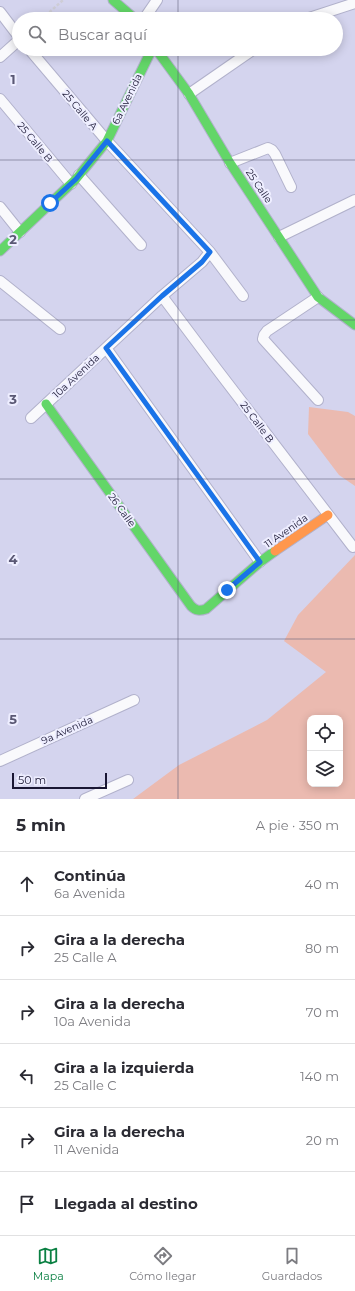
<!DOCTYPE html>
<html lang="es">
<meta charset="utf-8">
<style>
body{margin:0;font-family:Montserrat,sans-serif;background:#f7f7f7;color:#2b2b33}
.controls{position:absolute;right:12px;bottom:12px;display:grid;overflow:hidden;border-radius:8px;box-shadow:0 2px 10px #0003}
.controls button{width:36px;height:36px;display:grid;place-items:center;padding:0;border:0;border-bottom:1px solid #e1e1e2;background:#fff;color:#2b2b33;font:20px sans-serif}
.scale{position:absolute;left:12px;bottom:10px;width:95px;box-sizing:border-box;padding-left:4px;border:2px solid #191633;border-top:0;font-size:11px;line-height:14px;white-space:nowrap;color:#191633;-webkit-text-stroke:3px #eef;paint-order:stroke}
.stop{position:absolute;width:12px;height:12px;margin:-9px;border:3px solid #1a73e8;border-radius:50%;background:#fff}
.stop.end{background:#1a73e8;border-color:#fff;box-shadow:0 1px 4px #0008}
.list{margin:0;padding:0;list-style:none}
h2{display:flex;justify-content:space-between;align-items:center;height:52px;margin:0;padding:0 16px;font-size:17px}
h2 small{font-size:13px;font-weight:400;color:#7c7c81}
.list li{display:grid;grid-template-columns:26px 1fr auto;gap:12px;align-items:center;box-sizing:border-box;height:64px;padding:0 16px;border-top:1px solid #e1e1e2}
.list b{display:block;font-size:15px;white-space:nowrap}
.list p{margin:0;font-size:13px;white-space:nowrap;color:#7c7c81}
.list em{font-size:13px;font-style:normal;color:#7c7c81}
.icon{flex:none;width:22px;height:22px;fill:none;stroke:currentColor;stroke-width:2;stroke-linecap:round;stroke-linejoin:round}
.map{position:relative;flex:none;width:355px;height:799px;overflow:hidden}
.search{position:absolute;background:#fff;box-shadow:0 2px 10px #0003;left:12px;right:12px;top:12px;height:44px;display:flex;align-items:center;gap:10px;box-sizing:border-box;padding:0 14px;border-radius:22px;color:#7c7c81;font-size:15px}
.sheet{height:436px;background:#fff}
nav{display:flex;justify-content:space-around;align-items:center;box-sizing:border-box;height:56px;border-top:1px solid #e1e1e2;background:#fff;font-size:11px;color:#7c7c81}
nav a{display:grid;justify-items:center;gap:2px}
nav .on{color:#0b8043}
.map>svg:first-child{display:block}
.green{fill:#ebbab0;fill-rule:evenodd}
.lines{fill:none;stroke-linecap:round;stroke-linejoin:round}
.street-casing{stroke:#b1b1cb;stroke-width:12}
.fast-casing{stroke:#b1b1cb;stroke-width:11}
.slow-casing{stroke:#b1b1cb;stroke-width:11}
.path{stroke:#cecdd6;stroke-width:2.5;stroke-dasharray:3 2;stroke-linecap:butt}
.street{stroke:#f9f9fc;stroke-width:10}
.fast{stroke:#63d668;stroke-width:9}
.slow{stroke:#ff974d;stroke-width:9}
.route{stroke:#1a73e8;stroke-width:5}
.grid{fill:none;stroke:#5a5874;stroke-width:1;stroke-opacity:0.55}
.labels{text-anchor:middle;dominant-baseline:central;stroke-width:4;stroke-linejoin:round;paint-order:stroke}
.street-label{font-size:10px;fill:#191633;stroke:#eef}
.grid-label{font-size:13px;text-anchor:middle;font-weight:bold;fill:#5a5874;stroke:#eef;stroke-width:4;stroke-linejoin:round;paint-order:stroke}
</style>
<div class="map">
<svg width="355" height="799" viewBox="0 0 355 799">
<rect width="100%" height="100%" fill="#d4d4ee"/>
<!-- green -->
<path class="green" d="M309,407L348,412L355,416V486L339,475L308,434Z
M355,555V799H133L179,765L267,720L326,672L284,641L298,615ZM310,718H340V784H310Z"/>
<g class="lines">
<defs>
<path id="street" d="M0,12L19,37
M144,19L157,0
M306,19L355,3
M29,49L107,141L210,252L243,296
M0,57L19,40
M189,94L254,49
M0,99L71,184
M230,163L268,148L272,150L275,154L291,187
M79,175L141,245
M0,207L20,232
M279,237L355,200
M0,281L60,329
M162,296L216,368L353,547
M318,297L267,331L264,335L263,339L318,400
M106,348L260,562
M31,418L162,296L202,262L210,252
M0,761L134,700
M85,799L128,780"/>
<path id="fast" d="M113,0L135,19
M156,49L189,94L230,163L318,297L355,325
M0,251L76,179L107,141L152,49
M46,404L191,606C196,611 200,611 206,609L260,562L275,551"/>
<path id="slow" d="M275,551L328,515"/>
</defs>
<!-- street casing -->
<use href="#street" class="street-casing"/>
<!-- fast casing -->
<use href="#fast" class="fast-casing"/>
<!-- slow casing -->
<use href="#slow" class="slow-casing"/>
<!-- path -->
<path class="path" d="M42,19L63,0"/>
<!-- street -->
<use href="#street" class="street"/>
<!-- fast -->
<use href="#fast" class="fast"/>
<!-- slow -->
<use href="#slow" class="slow"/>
</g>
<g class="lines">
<!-- route -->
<path class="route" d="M50,203L76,179L107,141L210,252L202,262L162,296L106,348L260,562L227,590"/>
</g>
<!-- grid -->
<path class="grid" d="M178,0V19M178,49V799M0,160H355M0,320H355M0,479H355M0,639H355"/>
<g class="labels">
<!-- street labels -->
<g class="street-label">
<text transform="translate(127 99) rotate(-64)">6a Avenida</text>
<text transform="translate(80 110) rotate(50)">25 Calle A</text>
<text transform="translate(35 142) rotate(50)">25 Calle B</text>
<text transform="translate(259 186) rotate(56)">25 Calle</text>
<text transform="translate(76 376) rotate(-43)">10a Avenida</text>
<text transform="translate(257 422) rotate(53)">25 Calle B</text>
<text transform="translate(122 510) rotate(54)">26 Calle</text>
<text transform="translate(286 531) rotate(-35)">11 Avenida</text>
<text transform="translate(67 730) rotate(-24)">9a Avenida</text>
</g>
</g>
<g class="grid-label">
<text x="13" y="84">1</text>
<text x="13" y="244">2</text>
<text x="13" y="404">3</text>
<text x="13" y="564">4</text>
<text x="13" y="724">5</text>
</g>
</svg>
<div class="controls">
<button><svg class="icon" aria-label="locate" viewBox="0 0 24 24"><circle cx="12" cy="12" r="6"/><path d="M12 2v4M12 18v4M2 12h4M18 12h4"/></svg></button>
<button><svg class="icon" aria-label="layers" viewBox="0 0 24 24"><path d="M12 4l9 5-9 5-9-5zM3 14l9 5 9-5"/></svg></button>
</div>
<div class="scale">50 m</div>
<div class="stop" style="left:50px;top:203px"></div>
<div class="stop end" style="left:227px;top:590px"></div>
<div class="search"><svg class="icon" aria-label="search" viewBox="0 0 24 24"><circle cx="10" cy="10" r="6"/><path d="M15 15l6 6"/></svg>Buscar aquí</div>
</div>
<section class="sheet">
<h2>5 min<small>A pie · 350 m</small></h2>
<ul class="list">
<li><svg class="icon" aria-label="ahead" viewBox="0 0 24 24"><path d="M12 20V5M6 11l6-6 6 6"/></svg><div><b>Continúa</b><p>6a Avenida</p></div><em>40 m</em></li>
<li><svg class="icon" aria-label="right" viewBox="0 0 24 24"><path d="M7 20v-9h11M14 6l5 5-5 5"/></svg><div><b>Gira a la derecha</b><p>25 Calle A</p></div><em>80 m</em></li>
<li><svg class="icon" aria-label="right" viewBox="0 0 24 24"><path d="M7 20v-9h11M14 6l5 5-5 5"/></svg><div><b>Gira a la derecha</b><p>10a Avenida</p></div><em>70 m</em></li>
<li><svg class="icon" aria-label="left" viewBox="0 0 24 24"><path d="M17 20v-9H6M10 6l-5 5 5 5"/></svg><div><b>Gira a la izquierda</b><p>25 Calle C</p></div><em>140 m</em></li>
<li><svg class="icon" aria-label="right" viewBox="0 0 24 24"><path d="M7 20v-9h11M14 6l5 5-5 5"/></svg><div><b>Gira a la derecha</b><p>11 Avenida</p></div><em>20 m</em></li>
<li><svg class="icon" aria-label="arrive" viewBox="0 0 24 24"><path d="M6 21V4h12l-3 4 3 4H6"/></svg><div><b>Llegada al destino</b></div></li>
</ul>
</section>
<nav>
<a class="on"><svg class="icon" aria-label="map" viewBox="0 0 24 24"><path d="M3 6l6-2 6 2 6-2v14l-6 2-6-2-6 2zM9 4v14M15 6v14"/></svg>Mapa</a>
<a><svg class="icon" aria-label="directions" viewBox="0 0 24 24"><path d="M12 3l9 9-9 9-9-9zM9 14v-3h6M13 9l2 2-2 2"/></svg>Cómo llegar</a>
<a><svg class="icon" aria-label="saved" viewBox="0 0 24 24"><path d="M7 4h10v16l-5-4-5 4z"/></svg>Guardados</a>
</nav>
